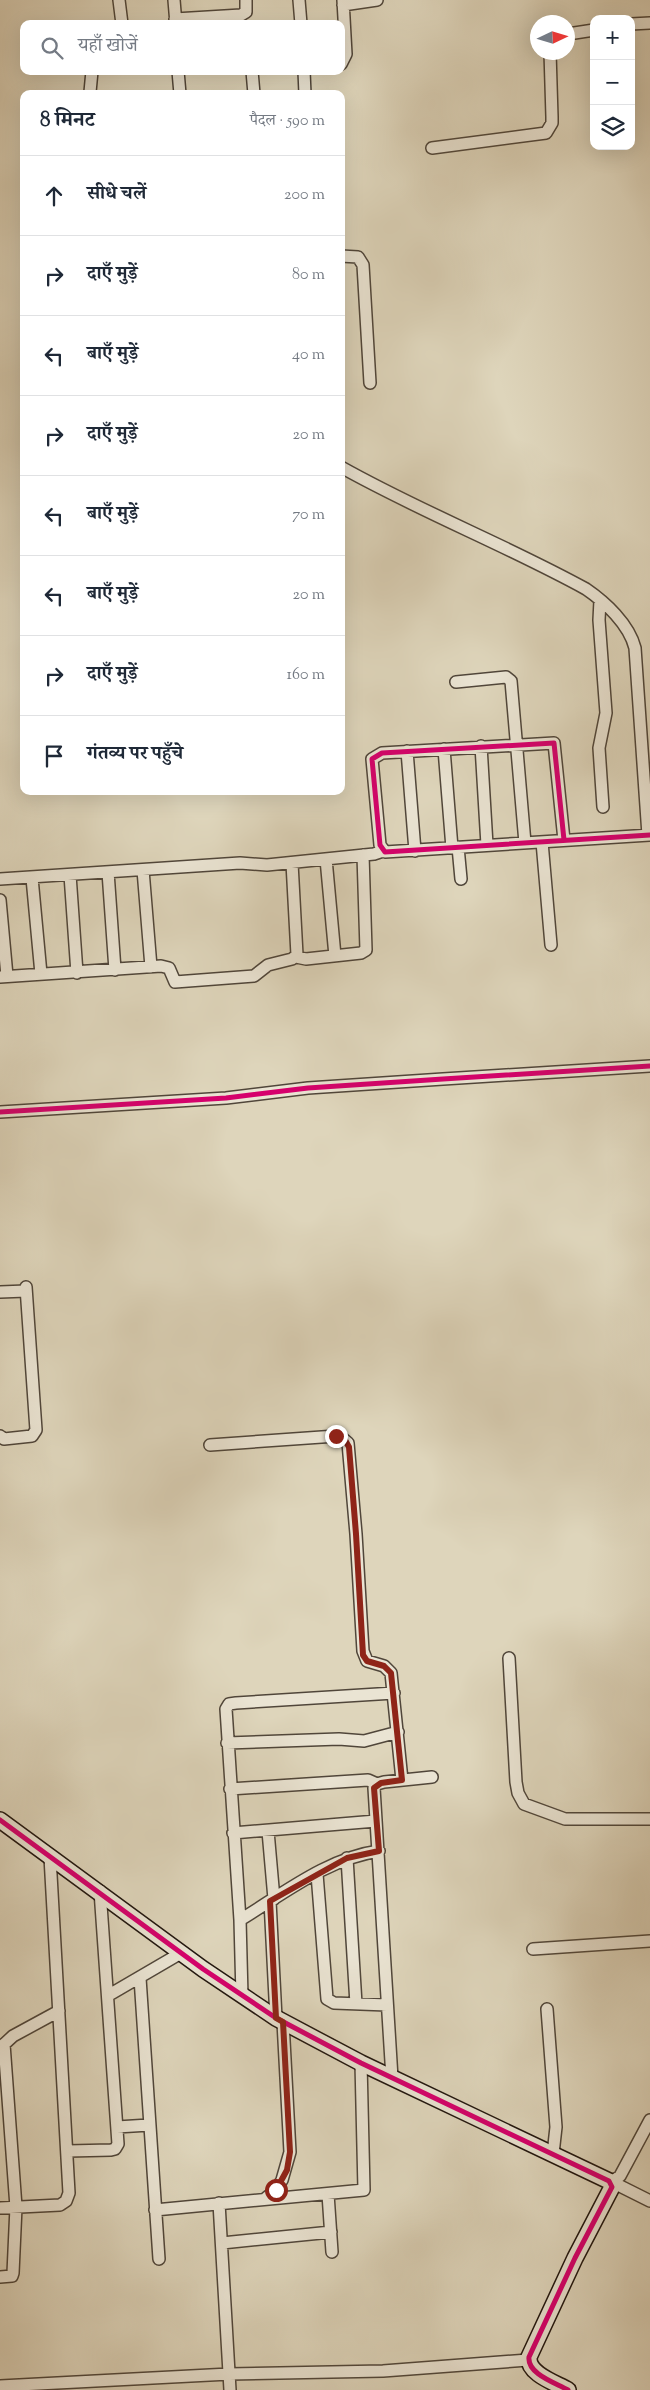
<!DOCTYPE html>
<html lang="hi">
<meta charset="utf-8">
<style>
body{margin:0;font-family:"Sorts Mill Goudy","Noto Serif Devanagari",serif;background:#f2f2f3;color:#1f2937}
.controls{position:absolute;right:15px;top:15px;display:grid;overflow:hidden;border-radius:10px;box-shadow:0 5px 20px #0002}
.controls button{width:45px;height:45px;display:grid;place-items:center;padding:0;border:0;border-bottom:1px solid #e0e1e3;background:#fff;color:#1f2937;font:25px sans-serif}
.compass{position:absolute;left:530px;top:15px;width:45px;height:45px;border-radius:50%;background:#fff;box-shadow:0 5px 20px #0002;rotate:86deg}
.stop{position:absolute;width:15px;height:15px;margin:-11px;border:4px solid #8f2418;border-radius:50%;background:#fff}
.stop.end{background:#8f2418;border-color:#fff;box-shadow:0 1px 5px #0008}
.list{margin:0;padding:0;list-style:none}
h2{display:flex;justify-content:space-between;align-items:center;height:65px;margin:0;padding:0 20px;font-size:21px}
h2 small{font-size:16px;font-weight:400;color:#747a83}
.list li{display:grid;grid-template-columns:32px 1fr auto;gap:15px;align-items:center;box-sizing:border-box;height:80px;padding:0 20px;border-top:1px solid #e0e1e3}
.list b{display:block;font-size:19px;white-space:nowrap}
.list em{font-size:16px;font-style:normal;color:#747a83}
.icon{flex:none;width:28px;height:28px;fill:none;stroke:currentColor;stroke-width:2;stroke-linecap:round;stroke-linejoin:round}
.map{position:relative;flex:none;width:650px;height:2390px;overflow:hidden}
.search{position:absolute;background:#fff;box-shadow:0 5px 20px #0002;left:20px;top:20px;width:325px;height:55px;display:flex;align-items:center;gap:12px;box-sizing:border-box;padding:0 18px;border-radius:10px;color:#747a83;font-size:19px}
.panel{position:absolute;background:#fff;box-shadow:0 5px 20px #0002;left:20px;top:90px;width:325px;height:705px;border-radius:10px}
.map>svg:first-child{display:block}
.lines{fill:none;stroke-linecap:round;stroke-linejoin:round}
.street-casing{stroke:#50463a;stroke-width:14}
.secondary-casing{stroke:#21160f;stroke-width:18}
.street{stroke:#eae4d3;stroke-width:11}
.secondary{stroke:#eae4d3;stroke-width:15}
.cycleway-casing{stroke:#eae4d3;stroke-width:8}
.cycleway{stroke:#d6006c;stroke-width:5}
.route{stroke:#8f2418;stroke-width:6}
</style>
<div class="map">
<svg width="650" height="2390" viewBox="0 0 650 2390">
<rect width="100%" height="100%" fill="#ded5bb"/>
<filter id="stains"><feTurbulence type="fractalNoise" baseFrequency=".004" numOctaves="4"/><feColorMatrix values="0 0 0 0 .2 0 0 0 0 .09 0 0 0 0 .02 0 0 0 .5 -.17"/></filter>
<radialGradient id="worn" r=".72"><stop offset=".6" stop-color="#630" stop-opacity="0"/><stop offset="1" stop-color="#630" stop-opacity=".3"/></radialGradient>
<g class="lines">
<defs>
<path id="street" d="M119,0L122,24
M174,0L176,24
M299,0L301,24
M343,5L377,0
M175,19L241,15L246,12V0
M631,24L650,23
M568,34L594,30
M341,64L346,54L343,0
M178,71L180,94
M252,71L254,94
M304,71L305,94
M90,92L92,71
M432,148L546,133L552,123V117L550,52
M341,256L358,257L363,265L370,383
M341,467C421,512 506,545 586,589C605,602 629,624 635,648L648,835
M600,600L599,620L606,713L599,748L603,807
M456,682L506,677L511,681L525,843
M481,746L487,845
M444,749L452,848
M407,751L415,851
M564,840L554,743L382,753L372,759L380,845L385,852L650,835
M542,842L551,945
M458,847L461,879
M326,859L335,956
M143,870L151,967
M108,872L115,970
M70,875L77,973
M32,878L41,974
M0,879L240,863L267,865L374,854L383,851
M0,900L7,976
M296,957L306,959L361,953L366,950L363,855
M0,977L161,966L169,968L175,982L254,976L268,965L292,959L297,955L292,863
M0,1112L226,1098L308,1088L443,1079L650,1066
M0,1292L26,1291
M0,1436L4,1439L32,1436L36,1430L26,1287
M210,1445L336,1436L341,1437L348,1443L356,1534L363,1651L367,1661L384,1666L391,1673L402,1780
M509,1658L516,1782L518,1793L524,1804L565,1819H650
M227,1743L339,1739L364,1741L398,1732
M230,1789L368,1780L377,1784
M268,1831L274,1899
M233,1833L376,1821
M347,1858L356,2004
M317,1874L327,1999L334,2003L387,2005
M270,1901L276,2018
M240,1920C283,1894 328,1858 379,1851
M533,1949L650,1941
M140,1978L159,2259
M109,1995L181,1953
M242,1996L240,1920L226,1709L229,1704L236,1703L394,1693
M547,2009L556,2127L553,2154
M0,2048L13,2036L59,2011
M392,2078L374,1788L377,1784L384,1782L432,1777
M117,2127L149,2125
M68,2151L111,2150L115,2149L118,2144L100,1891
M611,2182L620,2176L650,2120
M612,2185H618L650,2201
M328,2194L332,2252
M266,2198L276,2190L282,2180L290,2152L283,2022
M219,2203L230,2390
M0,2208L60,2205L66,2201L69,2193L50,1857
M155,2210L364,2190L361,2063
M222,2243L331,2232
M0,2277L12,2276L13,2273L16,2207L4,2044
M0,2386L229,2374L383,2371L528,2360"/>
<path id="secondary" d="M0,1820L203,1969L276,2018L361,2063L609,2181L612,2187L575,2258L529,2357C527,2374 556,2383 568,2390"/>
</defs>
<!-- street casing -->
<use href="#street" class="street-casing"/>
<!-- secondary casing -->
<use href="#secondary" class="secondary-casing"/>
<!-- street -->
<use href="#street" class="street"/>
<!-- secondary -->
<use href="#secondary" class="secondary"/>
<defs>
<path id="cycleway" d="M564,840L554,743L382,753L372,759L380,845L385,852L650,835
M0,1112L226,1098L308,1088L443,1079L650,1066
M0,1820L203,1969L276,2018L361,2063L609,2181L612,2187L575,2258L529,2357C527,2374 556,2383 568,2390"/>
</defs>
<!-- cycleway casing -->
<use href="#cycleway" class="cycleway-casing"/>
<!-- cycleway -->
<use href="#cycleway" class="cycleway"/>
</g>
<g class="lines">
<!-- route -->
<path class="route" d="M276,2190L287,2170L290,2152L283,2022L276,2018L270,1901L347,1858L379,1851L374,1788L381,1783L402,1780L391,1673L384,1666L367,1661L363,1655L356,1534L349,1447L345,1440L336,1436"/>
</g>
<rect width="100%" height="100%" filter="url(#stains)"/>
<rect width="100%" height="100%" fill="url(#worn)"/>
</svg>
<div class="controls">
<button>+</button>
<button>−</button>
<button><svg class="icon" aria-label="layers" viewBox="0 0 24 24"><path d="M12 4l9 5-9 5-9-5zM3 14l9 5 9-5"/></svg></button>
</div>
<svg class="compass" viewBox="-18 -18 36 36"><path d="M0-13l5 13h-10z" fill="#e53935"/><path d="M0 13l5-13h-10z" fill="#747a83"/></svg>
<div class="stop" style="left:276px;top:2190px"></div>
<div class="stop end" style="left:336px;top:1436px"></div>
<div class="search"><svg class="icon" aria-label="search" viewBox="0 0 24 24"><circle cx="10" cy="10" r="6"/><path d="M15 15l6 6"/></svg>यहाँ खोजें</div>
<section class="panel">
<h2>8 मिनट<small>पैदल · 590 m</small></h2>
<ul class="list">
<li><svg class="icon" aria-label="ahead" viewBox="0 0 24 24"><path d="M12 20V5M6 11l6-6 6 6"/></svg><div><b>सीधे चलें</b></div><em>200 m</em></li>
<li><svg class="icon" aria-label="right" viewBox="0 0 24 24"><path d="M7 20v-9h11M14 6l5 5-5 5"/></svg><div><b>दाएँ मुड़ें</b></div><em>80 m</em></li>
<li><svg class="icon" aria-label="left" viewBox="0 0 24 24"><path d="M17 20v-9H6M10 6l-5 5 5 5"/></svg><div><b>बाएँ मुड़ें</b></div><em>40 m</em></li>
<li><svg class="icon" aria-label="right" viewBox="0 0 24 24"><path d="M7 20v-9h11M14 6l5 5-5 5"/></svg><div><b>दाएँ मुड़ें</b></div><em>20 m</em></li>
<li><svg class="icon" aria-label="left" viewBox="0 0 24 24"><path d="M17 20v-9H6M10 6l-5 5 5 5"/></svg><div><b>बाएँ मुड़ें</b></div><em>70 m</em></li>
<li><svg class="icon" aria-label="left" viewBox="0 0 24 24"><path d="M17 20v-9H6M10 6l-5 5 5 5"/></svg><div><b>बाएँ मुड़ें</b></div><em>20 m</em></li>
<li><svg class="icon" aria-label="right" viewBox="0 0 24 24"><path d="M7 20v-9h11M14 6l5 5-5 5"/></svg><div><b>दाएँ मुड़ें</b></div><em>160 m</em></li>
<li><svg class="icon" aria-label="arrive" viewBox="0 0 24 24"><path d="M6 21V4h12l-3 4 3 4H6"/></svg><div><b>गंतव्य पर पहुँचे</b></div></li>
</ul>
</section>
</div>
